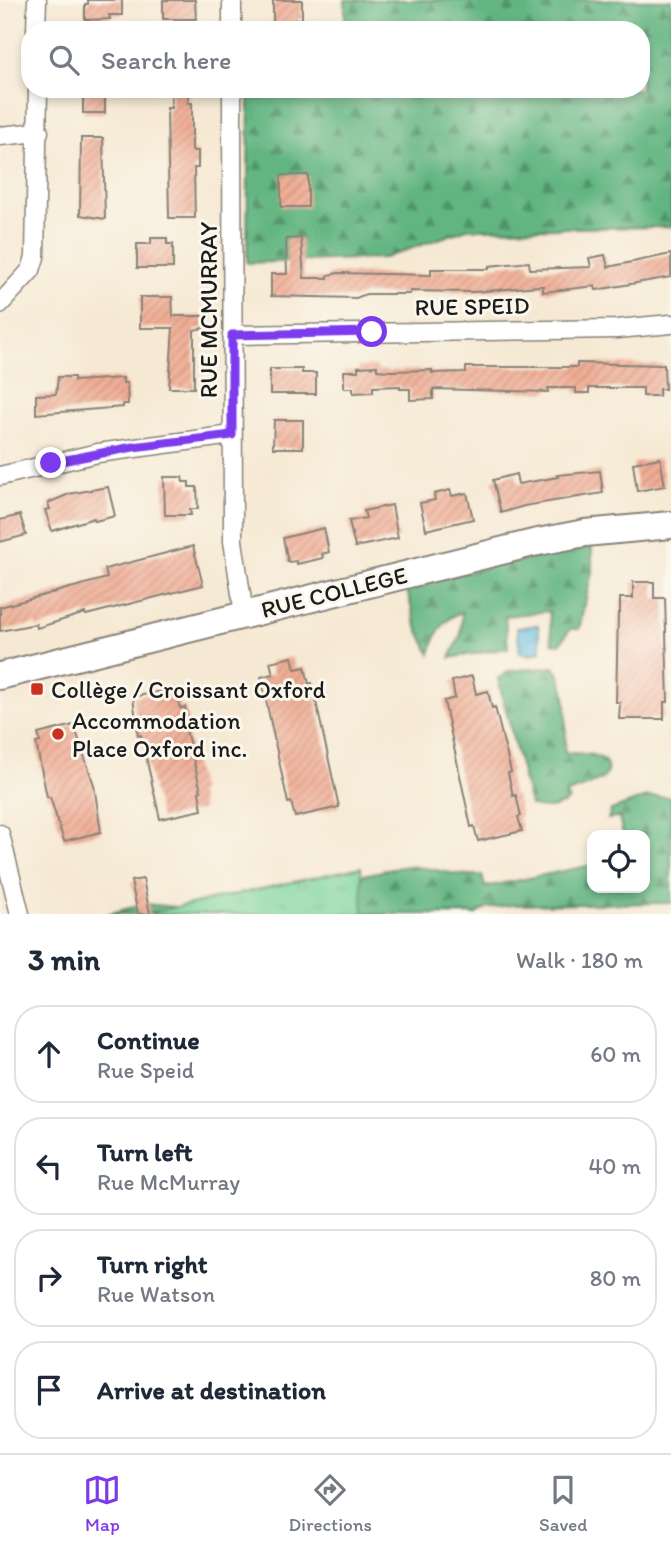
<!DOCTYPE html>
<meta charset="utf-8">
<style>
body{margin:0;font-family:Itim,sans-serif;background:#f6f6f7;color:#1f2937}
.controls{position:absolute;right:21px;bottom:21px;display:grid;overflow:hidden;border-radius:14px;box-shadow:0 4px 10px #0003}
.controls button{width:63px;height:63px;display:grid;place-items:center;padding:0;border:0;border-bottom:2px solid #e0e1e3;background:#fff;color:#1f2937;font:35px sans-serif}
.stop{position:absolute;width:21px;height:21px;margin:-16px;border:5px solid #7c3aed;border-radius:50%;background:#fff}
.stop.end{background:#7c3aed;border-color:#fff;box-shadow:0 2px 7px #0008}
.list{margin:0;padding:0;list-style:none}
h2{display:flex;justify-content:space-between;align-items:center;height:91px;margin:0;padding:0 28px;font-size:30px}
h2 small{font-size:23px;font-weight:400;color:#747a83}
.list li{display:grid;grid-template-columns:46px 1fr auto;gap:21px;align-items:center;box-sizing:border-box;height:98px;margin:0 14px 14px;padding:0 14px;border:2px solid #e0e1e3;border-radius:28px}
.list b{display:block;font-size:26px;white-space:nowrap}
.list p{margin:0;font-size:23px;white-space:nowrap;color:#747a83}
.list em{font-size:23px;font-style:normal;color:#747a83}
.icon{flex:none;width:38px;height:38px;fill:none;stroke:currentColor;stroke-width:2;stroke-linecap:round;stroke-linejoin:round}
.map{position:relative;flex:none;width:671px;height:914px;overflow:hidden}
.search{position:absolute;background:#fff;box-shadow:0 4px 10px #0003;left:21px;right:21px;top:21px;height:77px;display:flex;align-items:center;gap:18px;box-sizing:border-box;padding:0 24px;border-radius:28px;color:#747a83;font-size:26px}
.sheet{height:539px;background:#fff}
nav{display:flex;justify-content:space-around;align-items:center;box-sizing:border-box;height:98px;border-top:2px solid #e0e1e3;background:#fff;font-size:19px;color:#747a83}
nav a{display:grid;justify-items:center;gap:4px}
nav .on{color:#7c3aed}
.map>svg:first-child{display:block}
.forest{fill:url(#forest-firs);stroke:#3f684e;stroke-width:2}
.park{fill:url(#park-tufts);stroke:#4a785a;stroke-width:2}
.water{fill:url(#water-waves);stroke:#406c7e;stroke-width:2}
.building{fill:url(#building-hatch)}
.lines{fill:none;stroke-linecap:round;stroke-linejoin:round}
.street-casing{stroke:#898278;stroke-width:21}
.secondary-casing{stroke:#898278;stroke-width:30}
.street{stroke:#fff;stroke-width:18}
.secondary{stroke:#fff;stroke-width:26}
.route{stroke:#7c3aed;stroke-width:9}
.poi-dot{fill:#c8321e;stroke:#fbf7ec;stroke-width:2.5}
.labels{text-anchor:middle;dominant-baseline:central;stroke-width:6;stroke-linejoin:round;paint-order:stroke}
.street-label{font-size:24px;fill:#1c1c1c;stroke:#fbf7ec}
.poi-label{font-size:24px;fill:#1c1c1c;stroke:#fbf7ec;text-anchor:start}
</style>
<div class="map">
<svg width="671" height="914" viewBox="0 0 671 914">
<defs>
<pattern id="forest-firs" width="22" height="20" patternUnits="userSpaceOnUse" patternTransform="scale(1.75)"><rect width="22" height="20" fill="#62b581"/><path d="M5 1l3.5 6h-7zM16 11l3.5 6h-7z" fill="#509269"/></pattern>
<pattern id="park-tufts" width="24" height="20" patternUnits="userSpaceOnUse" patternTransform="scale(1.75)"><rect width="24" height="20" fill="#79d399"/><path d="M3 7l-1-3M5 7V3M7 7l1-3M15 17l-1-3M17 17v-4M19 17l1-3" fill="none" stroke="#68b583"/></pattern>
<pattern id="water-waves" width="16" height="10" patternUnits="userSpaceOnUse" patternTransform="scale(1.75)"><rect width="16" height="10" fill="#64bde1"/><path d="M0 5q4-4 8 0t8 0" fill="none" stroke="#56a2c0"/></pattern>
<pattern id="building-hatch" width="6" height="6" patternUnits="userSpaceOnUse" patternTransform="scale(1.75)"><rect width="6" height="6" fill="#f0ad95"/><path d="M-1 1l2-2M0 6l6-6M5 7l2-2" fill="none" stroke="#cd9480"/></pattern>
</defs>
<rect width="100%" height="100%" fill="#fbf7ec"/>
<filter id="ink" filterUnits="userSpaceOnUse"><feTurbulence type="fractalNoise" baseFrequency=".0143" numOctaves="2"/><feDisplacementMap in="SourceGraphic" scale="14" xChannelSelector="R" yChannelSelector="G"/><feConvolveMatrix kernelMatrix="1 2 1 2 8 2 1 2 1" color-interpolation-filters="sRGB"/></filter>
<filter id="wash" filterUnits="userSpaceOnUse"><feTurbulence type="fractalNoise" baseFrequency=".00686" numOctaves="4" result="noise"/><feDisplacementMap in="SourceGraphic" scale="28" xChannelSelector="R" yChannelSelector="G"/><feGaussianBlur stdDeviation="1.57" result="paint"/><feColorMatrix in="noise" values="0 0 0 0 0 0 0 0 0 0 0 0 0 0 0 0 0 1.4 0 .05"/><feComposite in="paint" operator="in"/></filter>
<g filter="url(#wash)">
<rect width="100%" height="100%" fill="#f6e9d3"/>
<!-- forest -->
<path class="forest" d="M345,0H671V227L467,229L384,258L247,263L249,95H344L345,89H641V30H345Z
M592,547V572L579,629H570L560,644L552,643L549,611L505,616L508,648L450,658L461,634L462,612C442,619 436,634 430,654L416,625L406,587L502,564Z
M554,667C572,692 565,725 565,753C577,754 611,751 607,772C606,776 604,778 600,780C590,786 578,789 567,793L569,800C558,809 543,810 530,805L498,679L508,671Z
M647,797H671V903L512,905L487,908L476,914H107L145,904L186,908L272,894L406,866C434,867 453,877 482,875L485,887L592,865V888H645V835H623L619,817L608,819L611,810Z"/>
<!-- park -->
<path class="park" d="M361,867L363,914H145Z"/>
<!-- water -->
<path class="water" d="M538,625L541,651L531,655L520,653L517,628Z"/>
<g id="blocks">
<!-- building -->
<path class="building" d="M88,0H122V15H109L110,19L85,20V4H88Z
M163,0H195L196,19H163Z
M273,0H302V19H295V30H273Z
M83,89H105V113H83Z
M171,89H188V103H192V151H198V168H194L195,218H169L167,108H171Z
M81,138H103L105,219L80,215Z
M281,175H308V207H281Z
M151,238H167V244H173V268H137V244H151Z
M301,238L304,278H328V275L338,273L431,275V269H489V266L529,262L530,269L591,267L589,258L605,255L608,267L671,254V277L596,290L595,286L543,292V286H539L474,292L410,291V294H366L356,298L271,296V274H287L286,239Z
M140,297H172L173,316H208V327L194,330V388H169L173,328H140Z
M577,363L664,365L665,389H659V396H643V388H589V393H576V388H548V392L433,389V399L410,400V389H400V386L373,387V392L353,393V388H344V371H358V367L377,366V370L389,371L432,370V373L466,372V367H577Z
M270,369H302V373H316V394H270Z
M58,377H74V381L123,378V383H127L128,404H123V407L36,414V395L56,394Z
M274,420H303V448H273Z
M660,458L665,486L637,491L633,463Z
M600,471L603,493L524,506L501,513L493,480L516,474L518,484L558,477L557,475Z
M164,477H182L183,482H189V487H197L198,509H190L191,515H165Z
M108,487L115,516L95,521L94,518L52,531L45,510L50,509L48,503L69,494Z
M450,490L452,496L467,493L473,519L426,530L420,503L435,500L434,494Z
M392,505L398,538L355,547L349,521L366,518L364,511Z
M20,515L26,535L0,542V520Z
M324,528L329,552L322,554L323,558L297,564L296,561L288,562L283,538Z
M193,546L203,585L86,615L85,613L37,628L36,624L0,631V607L107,578L105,569Z
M633,582H654V598H665L668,702H664V719H619L620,702H616L618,613H620V598H633Z
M292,657L295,669L305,667L309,684L312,683L339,807L295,817L291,802L288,803L261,677L273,674L270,662Z
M472,676L476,694L488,691L492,708L495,707L511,772L508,773L513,796L516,795L521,816L518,817L522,831L478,841L474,826L471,827L444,701L455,698L452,681Z
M176,688L180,708L185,707L189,725L185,726L201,791L199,792L202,810L160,819L141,735L138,736L133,697Z
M74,725L94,785L101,832L64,841L50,797H47L36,743L40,742L38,734Z
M143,879L150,914H138L131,881Z"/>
</g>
</g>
<g filter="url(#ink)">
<use href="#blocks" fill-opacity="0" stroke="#898278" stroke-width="2"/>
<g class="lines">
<defs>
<path id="street" d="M232,0V30
M36,30L37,0
M232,89L233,541L244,614
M0,136L39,132
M0,304L31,270L35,257L38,89
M232,335L617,329L671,324
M0,476L98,453L232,435
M0,834L20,914"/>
<path id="secondary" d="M0,676L533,543L585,533L671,525"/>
</defs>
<!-- street casing -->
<use href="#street" class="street-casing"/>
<!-- secondary casing -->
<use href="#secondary" class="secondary-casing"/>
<!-- street -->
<use href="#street" class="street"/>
<!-- secondary -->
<use href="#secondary" class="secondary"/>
</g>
</g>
<g class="lines" filter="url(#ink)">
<!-- route -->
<path class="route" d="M51,463L133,447L232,435V335L372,332"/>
</g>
<!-- markers -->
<g class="poi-dot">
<rect x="30" y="682" width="14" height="14" rx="3.5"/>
<circle cx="58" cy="734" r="7"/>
</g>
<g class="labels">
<!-- street labels -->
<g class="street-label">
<text transform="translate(472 306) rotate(-1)">RUE SPEID</text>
<text transform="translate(208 310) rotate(-90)">RUE MCMURRAY</text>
<text transform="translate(334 592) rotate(-14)">RUE COLLEGE</text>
</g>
<!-- poi labels -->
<g class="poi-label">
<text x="51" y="689">Collège / Croissant Oxford</text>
<text x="72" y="720">Accommodation<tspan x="72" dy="28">Place Oxford inc.</tspan></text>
</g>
</g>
</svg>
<div class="controls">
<button><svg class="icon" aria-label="locate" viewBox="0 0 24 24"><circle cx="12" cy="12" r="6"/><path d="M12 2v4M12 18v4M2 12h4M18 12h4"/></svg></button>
</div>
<div class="stop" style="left:372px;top:332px"></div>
<div class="stop end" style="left:51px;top:463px"></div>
<div class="search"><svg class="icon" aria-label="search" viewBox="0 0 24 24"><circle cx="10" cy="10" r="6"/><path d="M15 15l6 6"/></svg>Search here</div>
</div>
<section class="sheet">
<h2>3 min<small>Walk · 180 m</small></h2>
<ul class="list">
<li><svg class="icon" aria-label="ahead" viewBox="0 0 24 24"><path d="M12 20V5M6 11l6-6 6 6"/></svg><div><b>Continue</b><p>Rue Speid</p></div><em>60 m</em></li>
<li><svg class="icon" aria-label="left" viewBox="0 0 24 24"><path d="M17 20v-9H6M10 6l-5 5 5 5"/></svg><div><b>Turn left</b><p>Rue McMurray</p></div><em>40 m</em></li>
<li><svg class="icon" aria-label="right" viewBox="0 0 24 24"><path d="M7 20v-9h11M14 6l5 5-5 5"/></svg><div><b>Turn right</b><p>Rue Watson</p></div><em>80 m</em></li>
<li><svg class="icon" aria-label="arrive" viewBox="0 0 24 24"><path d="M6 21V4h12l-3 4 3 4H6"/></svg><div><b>Arrive at destination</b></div></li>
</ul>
</section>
<nav>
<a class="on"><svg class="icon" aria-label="map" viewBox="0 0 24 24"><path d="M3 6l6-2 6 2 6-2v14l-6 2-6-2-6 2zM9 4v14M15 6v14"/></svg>Map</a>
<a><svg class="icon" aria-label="directions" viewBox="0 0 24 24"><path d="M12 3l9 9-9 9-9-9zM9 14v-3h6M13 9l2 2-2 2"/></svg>Directions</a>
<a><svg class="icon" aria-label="saved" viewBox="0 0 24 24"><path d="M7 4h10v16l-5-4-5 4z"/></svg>Saved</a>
</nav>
